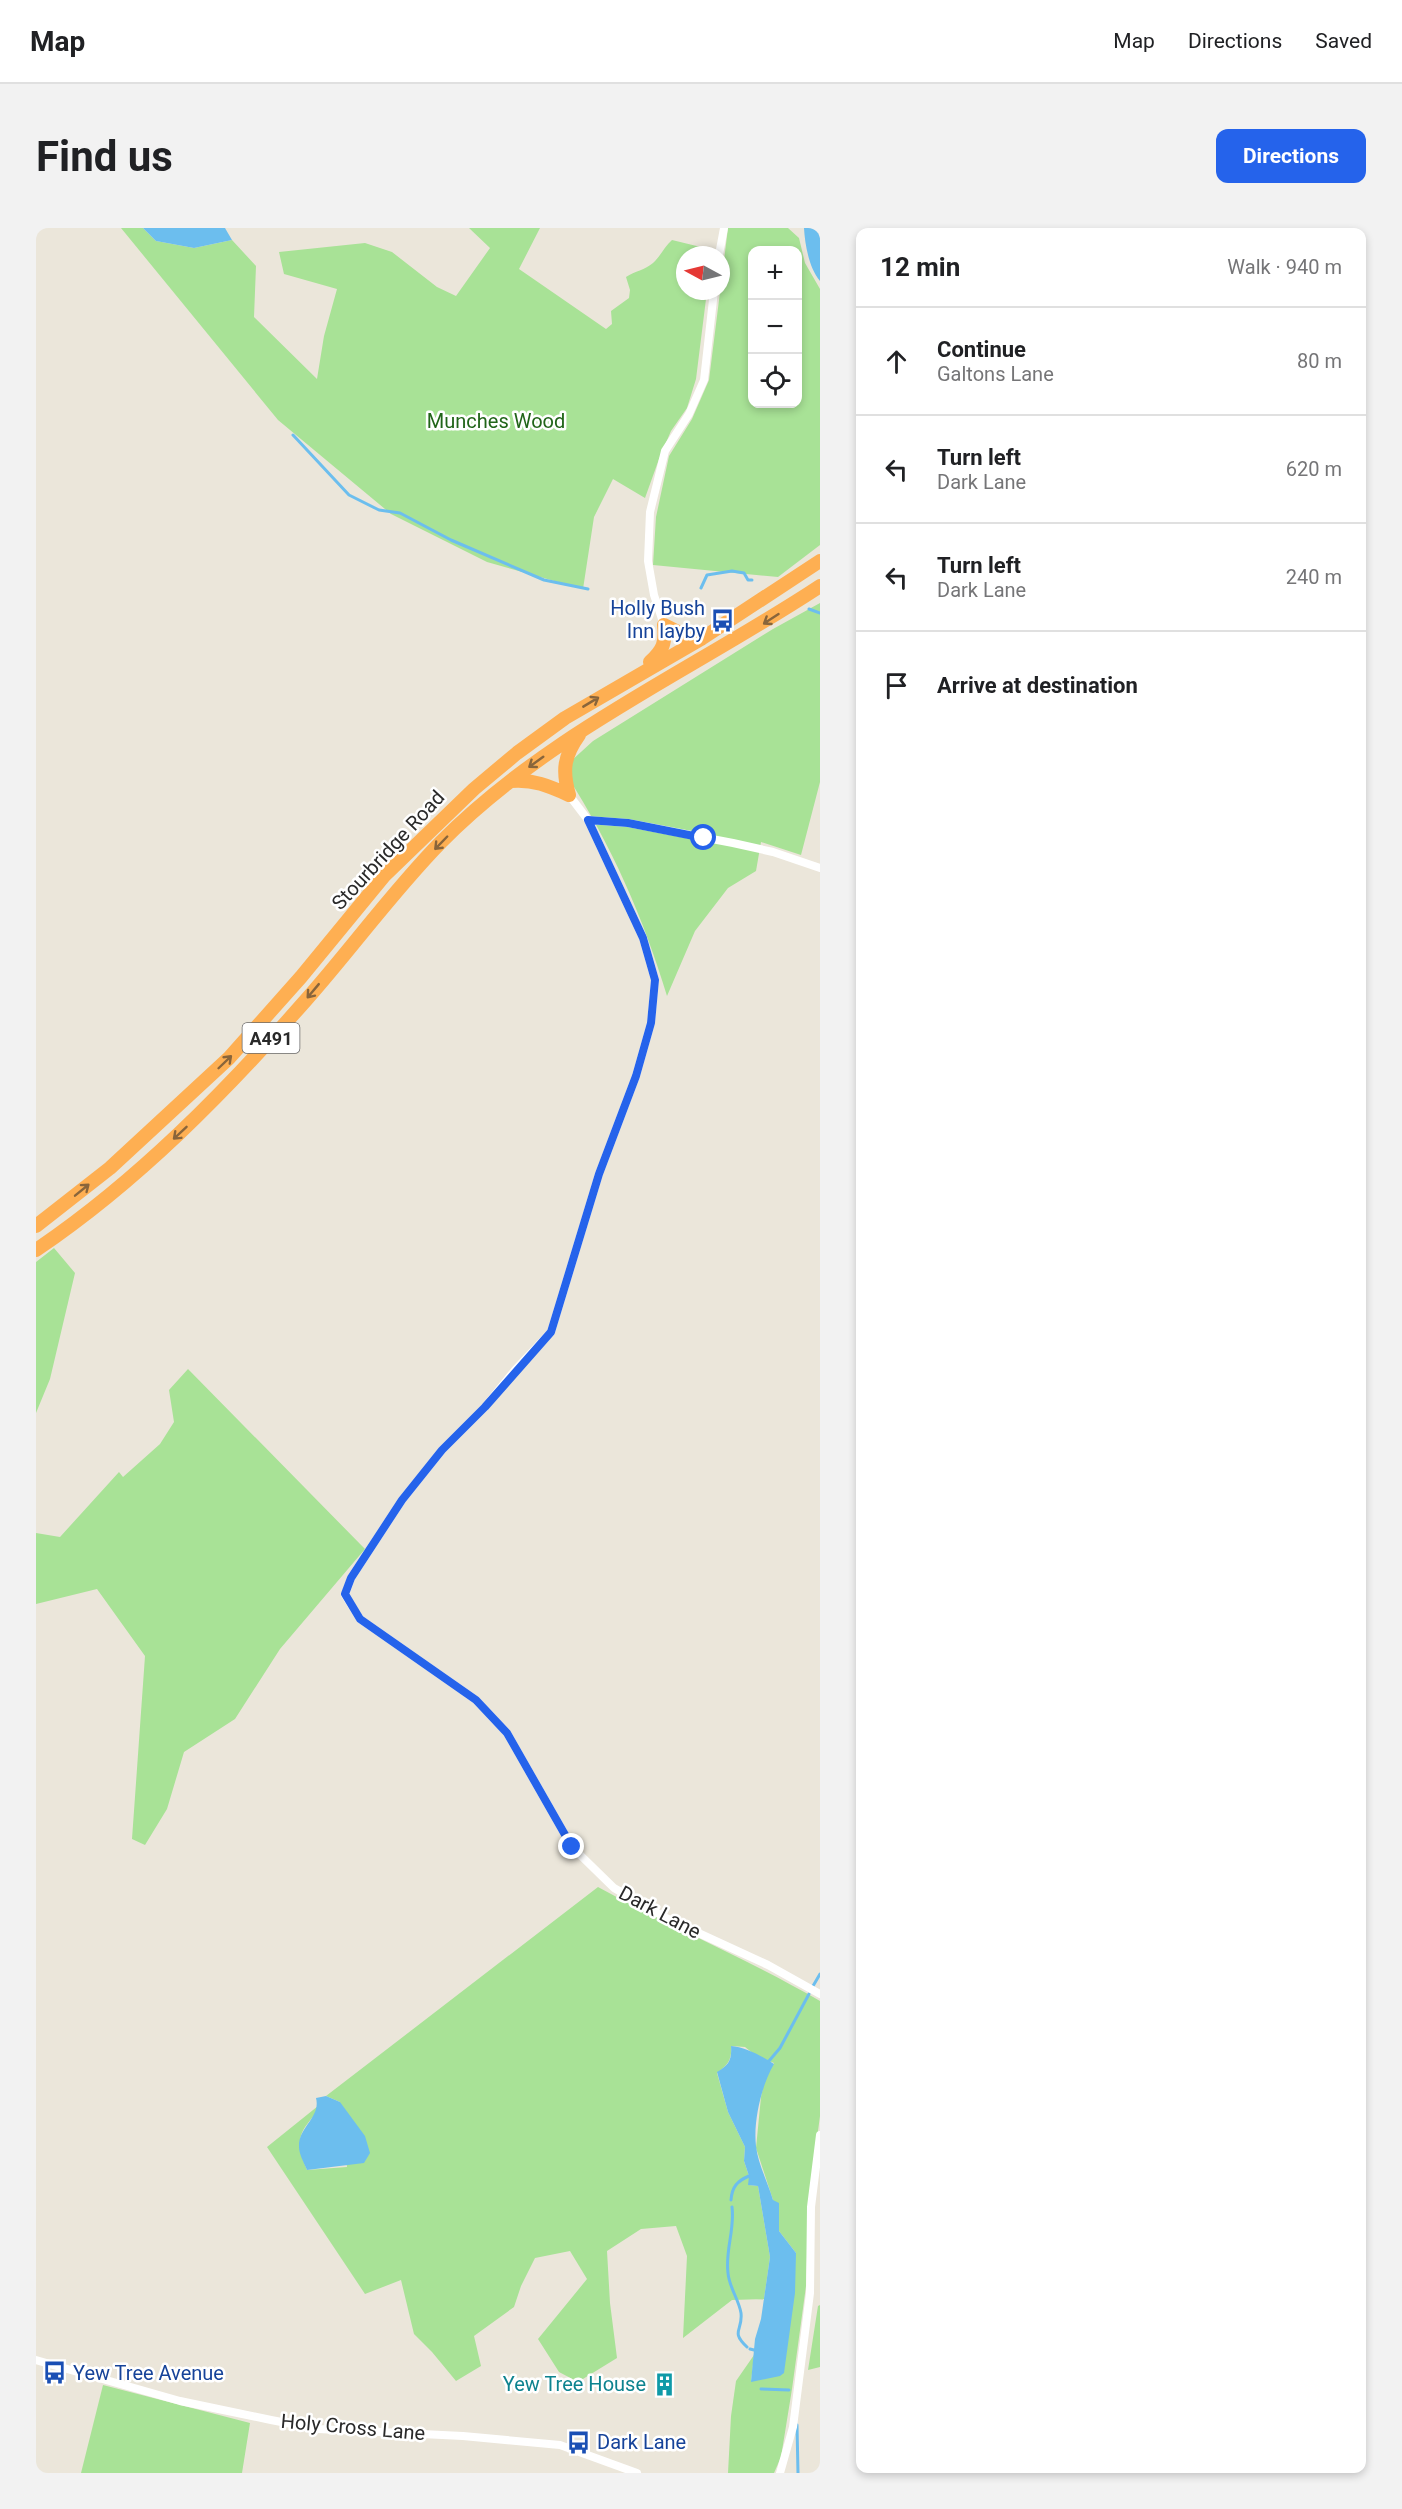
<!DOCTYPE html>
<meta charset="utf-8">
<style>
body{margin:0;font-family:Roboto,sans-serif;background:#f2f2f2;color:#202124}
.controls{position:absolute;right:18px;top:18px;display:grid;overflow:hidden;border-radius:12px;box-shadow:0 3px 9px #0003}
.controls button{width:54px;height:54px;display:grid;place-items:center;padding:0;border:0;border-bottom:2px solid #e0e0e0;background:#fff;color:#202124;font:30px sans-serif}
.compass{position:absolute;left:640px;top:18px;width:54px;height:54px;border-radius:50%;background:#fff;box-shadow:0 3px 9px #0003;rotate:277deg}
.stop{position:absolute;width:18px;height:18px;margin:-14px;border:4px solid #2563eb;border-radius:50%;background:#fff}
.stop.end{background:#2563eb;border-color:#fff;box-shadow:0 2px 6px #0008}
.list{margin:0;padding:0;list-style:none}
h2{display:flex;justify-content:space-between;align-items:center;height:78px;margin:0;padding:0 24px;font-size:26px}
h2 small{font-size:20px;font-weight:400;color:#757577}
.list li{display:grid;grid-template-columns:39px 1fr auto;gap:18px;align-items:center;box-sizing:border-box;height:108px;padding:0 24px;border-top:2px solid #e0e0e0}
.list b{display:block;font-size:22px;white-space:nowrap}
.list p{margin:0;font-size:20px;white-space:nowrap;color:#757577}
.list em{font-size:20px;font-style:normal;color:#757577}
.icon{flex:none;width:33px;height:33px;fill:none;stroke:currentColor;stroke-width:2;stroke-linecap:round;stroke-linejoin:round}
.map{position:relative;flex:none;width:784px;height:2245px;overflow:hidden;border-radius:12px}
header{display:flex;align-items:center;gap:36px;box-sizing:border-box;height:84px;padding:0 30px;background:#fff;border-bottom:2px solid #e0e0e0}
header strong{font-size:28px}
nav{display:flex;gap:33px;margin-inline-start:auto;font-size:21px}
.intro{display:flex;align-items:center;justify-content:space-between;box-sizing:border-box;height:144px;padding:0 36px}
h1{margin:0;font-size:42px}
.button{padding:15px 27px;border-radius:12px;background:#2563eb;color:#fff;font-size:21px;font-weight:700}
main{display:flex;gap:36px;padding:0 36px}
aside{flex:1;background:#fff;border-radius:12px;box-shadow:0 3px 9px #0003}
.map>svg:first-child{display:block}
.green{fill:#a8e296;fill-rule:evenodd}
.water{fill:#6cbeee}
.lines{fill:none;stroke-linecap:round;stroke-linejoin:round}
.stream{stroke:#6cbeee;stroke-width:3}
.street{stroke:#fff;stroke-width:8}
.highway{stroke:#feaf52;stroke-width:14}
.oneway{stroke:#89653b}
.route{stroke:#2563eb;stroke-width:8}
.labels{text-anchor:middle;dominant-baseline:central;stroke-width:5;stroke-linejoin:round;paint-order:stroke}
.shield{fill:#fff;stroke:#696969;stroke-width:1.5}
.shield-label{font-size:18px;font-weight:bold;fill:#292929}
.park-label{font-size:20px;fill:#216519;stroke:#fff}
.transit-label{font-size:20px;fill:#164399;stroke:#fff;text-anchor:start}
.street-label{font-size:20px;fill:#292929;stroke:#fff}
.culture-label{font-size:20px;fill:#0d838f;stroke:#fff;text-anchor:end}
</style>
<header>
<strong>Map</strong>
<nav><a>Map</a><a>Directions</a><a>Saved</a></nav>
</header>
<div class="intro"><h1>Find us</h1><a class="button">Directions</a></div>
<main>
<div class="map">
<svg width="784" height="2245" viewBox="0 0 784 2245">
<rect width="100%" height="100%" fill="#ebe6da"/>
<!-- green -->
<path class="green" d="M85,0H107L120,13L158,20L196,12L220,38L218,89L281,151L288,108L301,61L248,46L243,24L329,15L356,24L401,59L420,68L454,20L433,0H504L483,41L570,101L576,96L575,83L593,70L594,62L590,49C599,43 609,42 617,35C624,29 628,19 636,12L677,22V27H649V63H671L660,151L651,180L635,203L623,231L609,270L577,251L558,289L547,361L451,334L355,286L242,192Z
M692,0H752L763,10L769,35L784,61V317L742,349L617,337L620,289L633,228L656,191L673,152ZM716,22H762V176H716Z
M784,375V554L765,627L725,614L720,643L692,660L659,703L631,768C608,691 575,616 531,548L534,534L557,513L737,401Z
M18,1020L39,1045L14,1151L0,1185V1034Z
M152,1141L329,1321L244,1421L199,1491L148,1524L131,1581L109,1617L96,1611L109,1428L61,1361L0,1376V1305L24,1309L83,1244L87,1249L124,1216L138,1194L133,1162Z
M562,1659C635,1699 712,1731 784,1773V1888L773,1971L770,2058L756,2161L745,2229L738,2245H692L695,2188L700,2153L718,2127L715,2154L760,2025L743,2003L737,1972L720,1920L725,1869L729,1850L738,1835L719,1827L709,1819L695,1818C696,1832 692,1837 681,1845L692,1884L709,1919L708,1933L713,1948V1957L722,1958L734,2029L728,2071L696,2072L647,2110L651,2028L640,1998L605,2001L571,2023L574,2075L581,2130L542,2154L523,2144L502,2111L551,2051L534,2023L499,2030L485,2058L478,2079L438,2108L445,2138L420,2153L396,2124L378,2106L365,2052L329,2066L231,1919L282,1878C281,1886 276,1889 272,1895C259,1911 264,1925 271,1942L311,1939L304,1874L290,1868Z
M784,2077V2139L772,2142L782,2078Z
M67,2157L214,2195L206,2245H45Z"/>
<!-- water -->
<path class="water" d="M107,0H189L196,12L158,20L120,13Z
M768,0H784V53C773,40 769,17 768,0Z
M695,1818C709,1819 726,1828 738,1836C726,1856 717,1893 720,1918C722,1936 732,1955 737,1972L743,1975V2003L760,2025L759,2065L748,2145L744,2148L715,2154L719,2111L725,2091L734,2029L722,1958L712,1957L713,1948L708,1933L709,1919L692,1884L681,1844C693,1837 696,1832 695,1818Z
M290,1868L304,1874L329,1908L334,1925L328,1935L271,1942C268,1935 263,1926 263,1919C262,1899 285,1890 280,1870Z"/>
<g class="lines">
<!-- stream -->
<path class="stream" d="M257,207L313,267L343,282L364,285L415,312L508,352L552,361
M665,360L671,347L696,343L708,345L712,352H716
M773,381L784,385
M777,1758L784,1746
M733,1833L744,1820L773,1766
M695,1972C696,1959 701,1953 713,1948
M696,1979C699,2002 689,2022 692,2045C693,2059 703,2072 705,2085C707,2103 694,2103 711,2119
M714,2121L718,2122
M725,2161L753,2162
M761,2197L762,2245"/>
<!-- street -->
<path class="street" d="M683,27L688,0
M628,397L618,367L612,333L614,284L629,223L653,186L668,152L678,63
M533,567L552,592L607,710L619,752L615,795L600,848L563,946L515,1104L479,1142L449,1179L406,1222L366,1272L315,1350L309,1367L324,1391L440,1472L471,1505L536,1619L578,1660L632,1691L732,1737L784,1766
M552,592L592,595L697,615L737,624L784,640
M0,2132L144,2173L235,2192L282,2201L427,2208L524,2217L601,2245
M744,2245L757,2199L774,2065L775,1979L784,1907"/>
<!-- highway -->
<path class="highway" d="M628,397L652,409L665,411
M614,434C627,422 630,415 628,397
M475,553C497,551 513,558 533,567
M533,567C526,542 528,528 543,507
M0,998L74,940L193,830L265,749L348,648L438,561L481,525L529,490L665,411L784,333
M0,1022C102,953 189,864 270,772C316,720 357,663 405,614C514,504 657,442 784,358"/>
</g>
<!-- one-way arrows -->
<defs><path id="oneway-shaft" d="M-6 0H5M1.5-3L5.5 0L1.5 3" fill="none" stroke-width="1.6" stroke-linecap="round" stroke-linejoin="round" transform="scale(1.5)"/></defs>
<g class="oneway">
<use href="#oneway-shaft" transform="translate(735 391) rotate(147)"/>
<use href="#oneway-shaft" transform="translate(555 474) rotate(-31)"/>
<use href="#oneway-shaft" transform="translate(500 534) rotate(144)"/>
<use href="#oneway-shaft" transform="translate(405 615) rotate(134)"/>
<use href="#oneway-shaft" transform="translate(277 763) rotate(130)"/>
<use href="#oneway-shaft" transform="translate(189 834) rotate(-44)"/>
<use href="#oneway-shaft" transform="translate(144 905) rotate(137)"/>
<use href="#oneway-shaft" transform="translate(46 962) rotate(-39)"/>
</g>
<g class="lines">
<!-- route -->
<path class="route" d="M536,1619L471,1505L440,1472L324,1391L309,1366L315,1350L366,1272L406,1222L449,1179L515,1104L563,946L600,848L615,795L619,752L607,710L552,592L592,595L668,610"/>
</g>
<!-- icons -->
<defs>
<symbol id="bus-bare" viewBox="-9 -9 18 18"><path d="M-5-6H5V4H4V6H2V4H-2V6H-4V4H-5ZM-3.5-4V0h7V-4ZM-3.5 1.2v1.5H-2V1.2ZM2 1.2v1.5H3.5V1.2Z" fill="#1a4fb4" stroke="#fff" stroke-width="2.5" paint-order="stroke"/></symbol>
<symbol id="building-bare" viewBox="-9 -9 18 18"><path d="M-4-6H4V6H1V3H-1V6H-4ZM-2.5-4.3h1.7v1.8h-1.7ZM.8-4.3h1.7v1.8H.8ZM-2.5-1h1.7V.8h-1.7ZM.8-1h1.7V.8H.8Z" fill="#0f9aa8" stroke="#fff" stroke-width="2.5" paint-order="stroke"/></symbol>
</defs>
<g fill-rule="evenodd">
<use href="#bus-bare" x="670" y="376" width="33" height="33"/>
<use href="#bus-bare" x="2" y="2128" width="33" height="33"/>
<use href="#building-bare" x="612" y="2140" width="33" height="33"/>
<use href="#bus-bare" x="526" y="2198" width="33" height="33"/>
</g>
<g class="labels">
<!-- shield labels -->
<rect class="shield" x="206.5" y="795" width="57" height="30" rx="4.5"/>
<g class="shield-label">
<text x="235" y="810">A491</text>
</g>
<!-- park labels -->
<g class="park-label">
<text x="460" y="193">Munches Wood</text>
</g>
<!-- transit labels -->
<g class="transit-label">
<text x="669" y="380" text-anchor="end">Holly Bush<tspan x="669" dy="23">Inn layby</tspan></text>
<text x="37" y="2145">Yew Tree Avenue</text>
<text x="561" y="2214">Dark Lane</text>
</g>
<!-- street labels -->
<g class="street-label">
<text transform="translate(352 622) rotate(-47)">Stourbridge Road</text>
<text transform="translate(624 1684) rotate(28)">Dark Lane</text>
<text transform="translate(317 2199) rotate(5)">Holy Cross Lane</text>
</g>
<!-- culture labels -->
<g class="culture-label">
<text x="610" y="2156">Yew Tree House</text>
</g>
</g>
</svg>
<div class="controls">
<button>+</button>
<button>−</button>
<button><svg class="icon" aria-label="locate" viewBox="0 0 24 24"><circle cx="12" cy="12" r="6"/><path d="M12 2v4M12 18v4M2 12h4M18 12h4"/></svg></button>
</div>
<svg class="compass" viewBox="-18 -18 36 36"><path d="M0-13l5 13h-10z" fill="#e53935"/><path d="M0 13l5-13h-10z" fill="#757577"/></svg>
<div class="stop" style="left:668px;top:610px"></div>
<div class="stop end" style="left:536px;top:1619px"></div>
</div>
<aside>
<h2>12 min<small>Walk · 940 m</small></h2>
<ul class="list">
<li><svg class="icon" aria-label="ahead" viewBox="0 0 24 24"><path d="M12 20V5M6 11l6-6 6 6"/></svg><div><b>Continue</b><p>Galtons Lane</p></div><em>80 m</em></li>
<li><svg class="icon" aria-label="left" viewBox="0 0 24 24"><path d="M17 20v-9H6M10 6l-5 5 5 5"/></svg><div><b>Turn left</b><p>Dark Lane</p></div><em>620 m</em></li>
<li><svg class="icon" aria-label="left" viewBox="0 0 24 24"><path d="M17 20v-9H6M10 6l-5 5 5 5"/></svg><div><b>Turn left</b><p>Dark Lane</p></div><em>240 m</em></li>
<li><svg class="icon" aria-label="arrive" viewBox="0 0 24 24"><path d="M6 21V4h12l-3 4 3 4H6"/></svg><div><b>Arrive at destination</b></div></li>
</ul>
</aside>
</main>
